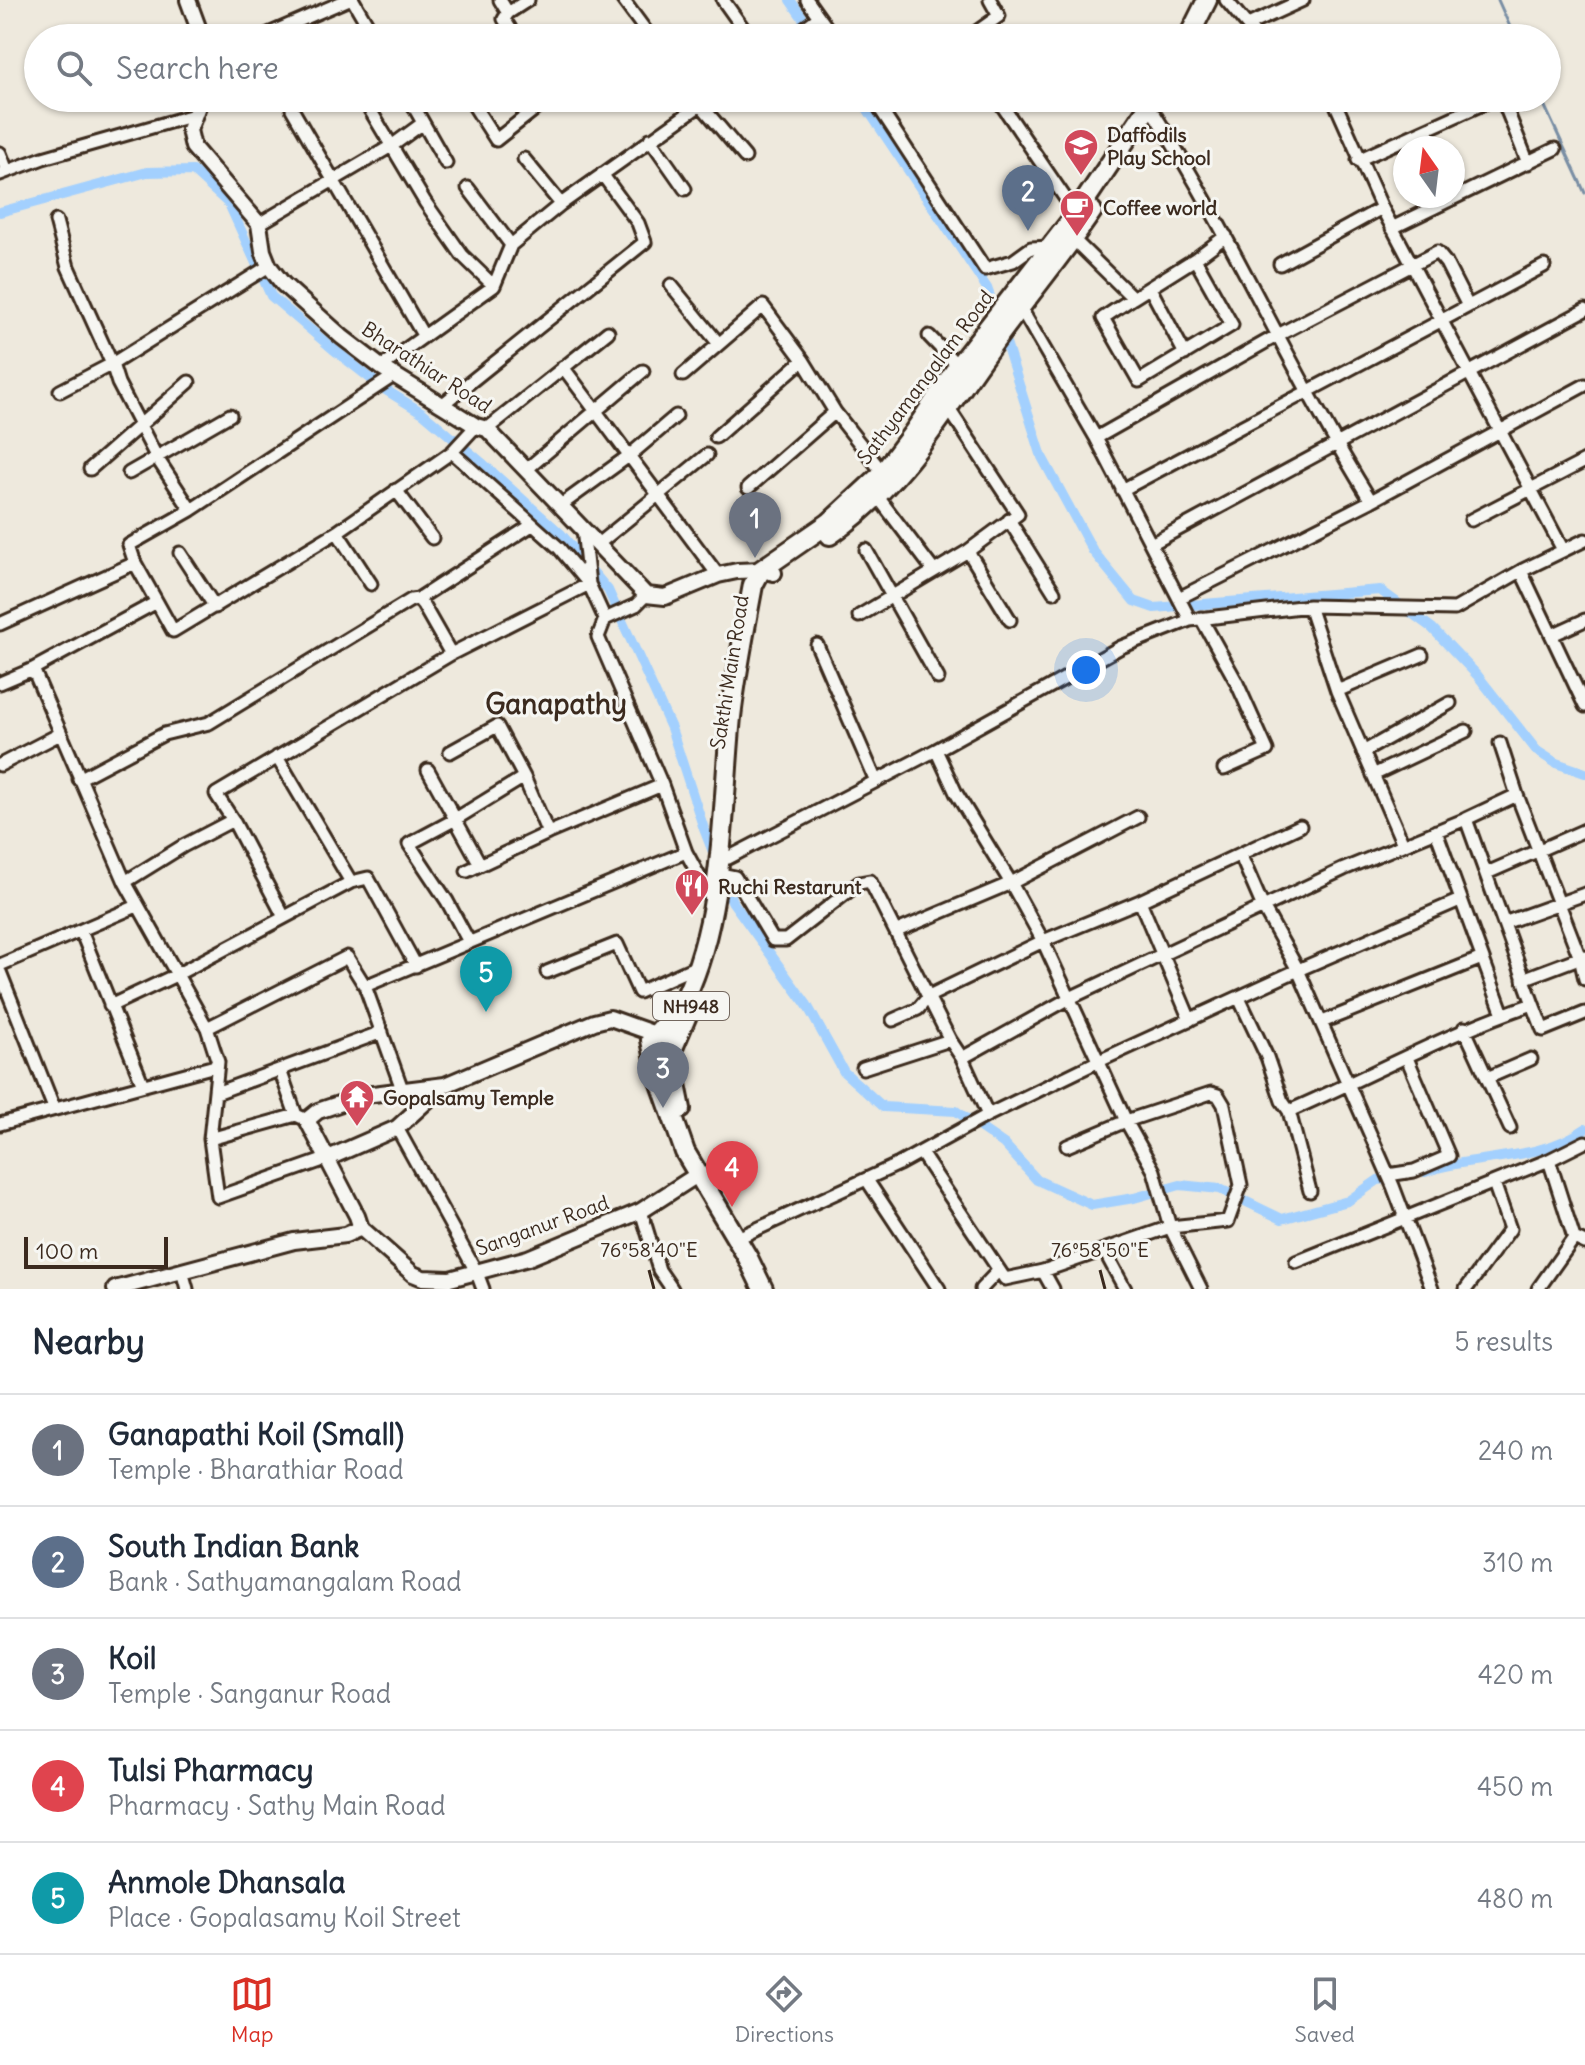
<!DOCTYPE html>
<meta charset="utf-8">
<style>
body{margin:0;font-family:Delius,sans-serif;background:#f6f6f7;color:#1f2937}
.compass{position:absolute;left:1393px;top:136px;width:72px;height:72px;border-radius:50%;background:#fff;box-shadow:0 2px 6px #0004;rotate:346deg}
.scale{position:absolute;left:24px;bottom:20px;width:144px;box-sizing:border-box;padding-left:8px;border:4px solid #3b2a1e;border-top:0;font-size:22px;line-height:28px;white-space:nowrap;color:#3b2a1e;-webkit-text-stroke:6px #f6f6f2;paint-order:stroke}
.you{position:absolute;left:1086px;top:670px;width:28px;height:28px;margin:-20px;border:6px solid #fff;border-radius:50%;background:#1a73e8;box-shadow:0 0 0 12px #1a73e833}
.badge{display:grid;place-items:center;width:52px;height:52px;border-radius:50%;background:#d93025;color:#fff;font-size:26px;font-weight:700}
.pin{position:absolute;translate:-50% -66px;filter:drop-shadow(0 2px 4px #0008)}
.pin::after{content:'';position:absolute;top:42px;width:28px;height:24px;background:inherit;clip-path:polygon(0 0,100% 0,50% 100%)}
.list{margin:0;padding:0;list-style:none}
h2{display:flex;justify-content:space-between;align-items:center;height:104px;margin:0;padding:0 32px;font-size:34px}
h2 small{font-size:26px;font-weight:400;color:#747a83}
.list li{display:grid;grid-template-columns:52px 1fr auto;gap:24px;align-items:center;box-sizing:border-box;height:112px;padding:0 32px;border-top:2px solid #e0e1e3}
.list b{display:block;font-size:30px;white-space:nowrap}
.list p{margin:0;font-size:26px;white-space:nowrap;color:#747a83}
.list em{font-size:26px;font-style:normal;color:#747a83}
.icon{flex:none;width:44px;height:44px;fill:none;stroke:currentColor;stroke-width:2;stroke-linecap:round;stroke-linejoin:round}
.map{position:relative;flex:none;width:1585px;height:1289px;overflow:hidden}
.search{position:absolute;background:#fff;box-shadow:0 2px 6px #0004;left:24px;right:24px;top:24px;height:88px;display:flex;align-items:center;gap:20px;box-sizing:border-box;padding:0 28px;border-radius:44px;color:#747a83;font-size:30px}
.sheet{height:664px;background:#fff}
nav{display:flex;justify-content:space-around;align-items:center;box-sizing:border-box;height:112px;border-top:2px solid #e0e1e3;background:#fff;font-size:22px;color:#747a83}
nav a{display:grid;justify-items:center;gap:4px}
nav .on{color:#d93025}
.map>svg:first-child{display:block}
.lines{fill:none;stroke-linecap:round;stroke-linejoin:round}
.stream{stroke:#798ea4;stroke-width:3}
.canal{stroke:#a3d0fe;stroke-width:10}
.minor-casing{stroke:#3b2a1e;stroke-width:17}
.secondary-casing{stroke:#3b2a1e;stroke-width:20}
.trunk-casing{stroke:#3b2a1e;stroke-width:24}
.minor{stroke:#f6f6f2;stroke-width:11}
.secondary{stroke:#f6f6f2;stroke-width:14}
.trunk{stroke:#f6f6f2;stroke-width:18}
.ticks{fill:none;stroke:#3b2a1e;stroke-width:3}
.labels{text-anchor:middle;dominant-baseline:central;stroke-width:6;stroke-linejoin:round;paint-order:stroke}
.shield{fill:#f6f6f2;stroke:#73675e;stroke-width:2}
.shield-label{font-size:18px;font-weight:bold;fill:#3b2a1e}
.poi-label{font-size:20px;font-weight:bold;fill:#3b2a1e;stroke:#f6f6f2;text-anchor:start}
.street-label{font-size:20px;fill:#3b2a1e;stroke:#f6f6f2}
.district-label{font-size:28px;font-weight:bold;fill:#3b2a1e;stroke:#f6f6f2}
.ticks-label{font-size:20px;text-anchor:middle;fill:#3b2a1e;stroke:#f6f6f2;stroke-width:6;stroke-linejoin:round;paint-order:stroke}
</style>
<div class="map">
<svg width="1585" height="1289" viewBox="0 0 1585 1289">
<rect width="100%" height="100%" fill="#eee9dd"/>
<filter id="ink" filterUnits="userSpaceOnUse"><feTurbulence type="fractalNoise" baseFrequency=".0125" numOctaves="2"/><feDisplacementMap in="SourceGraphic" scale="16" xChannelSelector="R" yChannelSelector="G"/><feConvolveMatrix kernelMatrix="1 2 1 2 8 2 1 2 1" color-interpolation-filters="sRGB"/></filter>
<g filter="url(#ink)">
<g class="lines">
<!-- stream -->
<path class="stream" d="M1498,0L1515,38
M1541,98L1585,193"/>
<!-- canal -->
<path class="canal" d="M790,0L817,38
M860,98L987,288L997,316
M0,212L147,172L193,171L229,204L271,296L333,349L384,389L423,413L481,462L561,534L608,590L671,728L704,829L732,901L807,1005L844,1072L883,1107L956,1111L1004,1144L1037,1180L1092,1205L1134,1198L1180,1185L1220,1189L1282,1219L1348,1201L1378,1180L1397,1177
M1002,331L1042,457L1093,551L1134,601L1154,608L1380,590L1432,628L1478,676L1537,751L1556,763L1585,773
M1425,1172C1476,1154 1540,1162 1585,1129"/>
<defs>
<path id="minor" d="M353,0L375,38
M500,0L508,13L528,0
M623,0L651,38
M723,0L750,38
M807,0L834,38
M1226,0L1258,38
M508,13L504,19L516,38
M1248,25L1303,0
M259,38L347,0
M791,38L819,17
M968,38L999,16L990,0
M1471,38H1476
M363,98L425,202L462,255L494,286
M409,98L446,163
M469,98L496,140L539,106
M695,98L745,157
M873,98L985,269L1013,261L1031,248L1051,247
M997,98L1076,214
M1333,98L1382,208L1563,550
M1502,98L1528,163
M292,109L423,335
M1155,115C1234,240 1293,376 1371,501
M650,139L685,189
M0,153L7,171
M524,159L561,204
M1358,160L1496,98
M0,174L43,158L194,115
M468,188L511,245
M56,221L68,267L112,364L118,383L157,458L191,510
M259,224L393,145L423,123
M1392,228L1555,149
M1073,239L1133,298L1195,259L1226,236
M1280,264L1382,208
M671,285L719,344
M1150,288L1185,354
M1133,298L1103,318L1139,381L1232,325L1195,259
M1020,307L1096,438L1190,620
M929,336L958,366
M381,367L494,286L511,245L561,204L710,98
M563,367L718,575
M683,375L763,306L803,360L835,412L883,473
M60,391L112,364L269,266
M443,404L645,242L638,223L602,174
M487,429L608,332
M716,437L803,360
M1096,438L1278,335L1437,252L1446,263L1468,306
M452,452L559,548L589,584L605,619
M90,469L189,382
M527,469L643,371
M129,473L230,415
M748,488L835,412
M396,490L432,538
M1122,490L1544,266
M878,497L934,571
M561,505L630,455L676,416
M1009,520L1054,592
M1471,520L1585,461
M337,532L371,584
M598,544L707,455
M1151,544L1585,310
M866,550L938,678
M968,551L1010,620
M180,553L215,607
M135,563L173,631L337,532L452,452L476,426
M1521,571L1585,706
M1181,597L1371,501L1585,385
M418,599L532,525
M1309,606L1337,691L1403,844
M859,616L968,551L1018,514L947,406
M1201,618L1236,681L1267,750L1224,769
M0,624L135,563L129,545L191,510L395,375
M1552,635L1585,620
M817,645L876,781
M33,669L125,882L207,1028L218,1062L210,1139L296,1115L307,1120
M0,683L33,669L157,602
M1337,691L1422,655
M1500,743L1517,795
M936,750L956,793L1011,883L1043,941L1126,1121L1154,1171L1170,1227L1228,1221L1241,1185L1224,1105L1218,1095L1211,1093L1126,1121L1067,1146
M450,752L497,726L524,777L548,833
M1363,752L1450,703
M277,757L351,882
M0,765L60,734
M428,770L480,864
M1373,775L1466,731
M79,779L164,734L209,723L411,600L418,599L423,605L451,654L589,584L583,529
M1466,819L1533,1004
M1436,831L1503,1014
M686,852L712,900
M1240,854L1263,907L1298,970L1460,900
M728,858L936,750L1121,647L1190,620L1309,606L1455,609L1521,571L1585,540
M467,871L548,833L662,785
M1487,873L1585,830
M725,875L735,877L773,940H786L859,883L870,881L950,1040L962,1058L988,1115
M125,882L183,846L233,820
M1140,901L1190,1020
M284,917L233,820L216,794L451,654
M1504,923L1585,894
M81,931L143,1085
M897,931L1011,883L1138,817
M469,942L447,901L409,844L454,820L524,777
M0,965L137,906
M0,972L54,1108
M547,972L617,944L639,992L697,966
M1523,979L1584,956
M1239,998L1267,1057L1282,1101L1289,1111L1310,1191
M110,1006L176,975L351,882L368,878L416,966
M893,1020L918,1009L929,996L1043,941L1140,901L1300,826
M1322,1022L1482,958
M207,1028L347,957L365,986
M1464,1028L1510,1128
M962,1058L1070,998L1344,869L1466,819L1517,795L1580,958L1585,979
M863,1068L950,1040
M280,1070L296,1115
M1487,1078L1531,1059
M402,1089L365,986L686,852L662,785L598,637L605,619L636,605L646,595
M216,1093L382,1032
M1289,1111C1370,1076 1449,1032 1533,1004L1543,1030L1585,1013
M0,1124L215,1066
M397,1128L477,1273L483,1289
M210,1139L218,1197L326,1159
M921,1153L1005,1279L1043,1271L1170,1227L1201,1289
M1388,1175L1414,1171L1449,1156L1407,1058
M867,1180L939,1289
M641,1211L659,1270L672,1289
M742,1236L899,1164L988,1115L1099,1061L1298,970L1393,1186L1432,1289
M1574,1238L1585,1243
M1104,1250L1125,1289
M1296,1262L1549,1160L1585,1142
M182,1271L187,1289
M1043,1271L1053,1289
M981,1289L999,1270
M1466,1289L1510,1229L1494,1183
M1538,1289L1574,1238L1549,1160"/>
<path id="secondary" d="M188,0L202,38
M201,98L189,130L193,147L259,224L263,251L269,266L283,284L342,337L381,367L476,426L487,429L646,595L665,597L718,575L737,571L761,570L774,573
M675,1041L610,1018L594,1022L445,1085L365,1095L318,1111L307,1120L357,1216L361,1228L413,1274L423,1278L450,1279L528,1258L641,1211L697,1175
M326,1159L397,1128L442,1087
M115,1289L294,1241L345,1235L361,1228"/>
<path id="trunk" d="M1188,38L1207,0
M830,535C904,483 941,415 993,344C1025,299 1061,257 1092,211
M681,1109L670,1055L690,1008
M763,1289L748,1258L685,1152L658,1075L651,1040C663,1025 676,1015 685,998C725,914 722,807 731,717C736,673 745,628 753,585L761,570L829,523L883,473L913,433L958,366L1076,214L1154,98"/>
</defs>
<!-- minor casing -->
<use href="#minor" class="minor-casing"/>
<!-- secondary casing -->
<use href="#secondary" class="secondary-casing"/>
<!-- trunk casing -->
<use href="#trunk" class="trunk-casing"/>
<!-- minor -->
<use href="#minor" class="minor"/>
<!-- secondary -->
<use href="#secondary" class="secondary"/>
<!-- trunk -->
<use href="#trunk" class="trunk"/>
</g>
</g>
<!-- ticks -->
<path class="ticks" d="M649,1270L654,1289M1100,1270L1105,1289"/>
<!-- icons -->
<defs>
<symbol id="school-pin" viewBox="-11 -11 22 30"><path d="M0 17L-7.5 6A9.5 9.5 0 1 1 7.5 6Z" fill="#d1495b" stroke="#f6f6f2"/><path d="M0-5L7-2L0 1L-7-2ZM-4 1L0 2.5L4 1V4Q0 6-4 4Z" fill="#fff"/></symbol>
<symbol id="cafe-pin" viewBox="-11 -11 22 30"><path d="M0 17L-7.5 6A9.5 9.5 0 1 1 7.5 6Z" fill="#d1495b" stroke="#f6f6f2"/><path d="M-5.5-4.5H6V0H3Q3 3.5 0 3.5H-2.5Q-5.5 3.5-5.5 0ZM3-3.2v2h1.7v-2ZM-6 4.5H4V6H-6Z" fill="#fff"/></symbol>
<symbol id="restaurant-pin" viewBox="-11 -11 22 30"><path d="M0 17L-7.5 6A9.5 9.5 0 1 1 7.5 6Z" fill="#d1495b" stroke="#f6f6f2"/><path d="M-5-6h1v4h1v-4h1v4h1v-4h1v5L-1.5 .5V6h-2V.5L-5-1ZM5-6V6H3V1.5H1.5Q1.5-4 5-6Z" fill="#fff"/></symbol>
<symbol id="temple-pin" viewBox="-11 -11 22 30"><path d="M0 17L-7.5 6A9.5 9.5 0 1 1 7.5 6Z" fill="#d1495b" stroke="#f6f6f2"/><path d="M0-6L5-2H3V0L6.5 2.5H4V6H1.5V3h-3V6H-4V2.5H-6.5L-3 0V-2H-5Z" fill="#fff"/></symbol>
</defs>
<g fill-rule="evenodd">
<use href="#school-pin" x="1061" y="126" width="40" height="54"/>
<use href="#cafe-pin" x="1057" y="187" width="40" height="54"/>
<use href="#restaurant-pin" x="672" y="866" width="40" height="54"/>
<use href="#temple-pin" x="337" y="1077" width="40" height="54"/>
</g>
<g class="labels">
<!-- shield labels -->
<rect class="shield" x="653" y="992" width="76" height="28" rx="6"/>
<g class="shield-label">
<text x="691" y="1006">NH948</text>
</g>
<!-- poi labels -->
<g class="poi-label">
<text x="1107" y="134">Daffodils<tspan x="1107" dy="23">Play School</tspan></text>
<text x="1103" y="207">Coffee world</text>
<text x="718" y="886">Ruchi Restarunt</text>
<text x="383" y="1097">Gopalsamy Temple</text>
</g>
<!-- street labels -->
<g class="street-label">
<text transform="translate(427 367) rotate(33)">Bharathiar Road</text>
<text transform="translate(925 377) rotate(-53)">Sathyamangalam Road</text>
<text transform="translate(729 672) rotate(-81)">Sakthi Main Road</text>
<text transform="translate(542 1225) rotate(-20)">Sanganur Road</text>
</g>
<!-- district labels -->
<g class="district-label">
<text x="556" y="704">Ganapathy</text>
</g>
</g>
<g class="ticks-label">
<text x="649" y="1257">76°58'40"E</text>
<text x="1100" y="1257">76°58'50"E</text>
</g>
</svg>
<svg class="compass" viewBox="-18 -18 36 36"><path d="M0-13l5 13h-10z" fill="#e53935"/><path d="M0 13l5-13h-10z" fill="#747a83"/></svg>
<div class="scale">100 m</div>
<div class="you"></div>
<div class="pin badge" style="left:755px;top:558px;background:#6b7280">1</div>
<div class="pin badge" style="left:1028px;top:231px;background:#5c6f8a">2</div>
<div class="pin badge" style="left:663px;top:1108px;background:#6b7280">3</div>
<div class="pin badge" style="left:732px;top:1207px;background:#e0444e">4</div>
<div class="pin badge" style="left:486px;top:1012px;background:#0f9aa8">5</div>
<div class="search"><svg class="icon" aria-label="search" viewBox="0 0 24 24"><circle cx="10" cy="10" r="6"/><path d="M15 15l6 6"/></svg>Search here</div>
</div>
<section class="sheet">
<h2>Nearby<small>5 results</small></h2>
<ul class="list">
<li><span class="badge" style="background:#6b7280">1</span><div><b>Ganapathi Koil (Small)</b><p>Temple · Bharathiar Road</p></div><em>240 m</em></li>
<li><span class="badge" style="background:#5c6f8a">2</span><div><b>South Indian Bank</b><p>Bank · Sathyamangalam Road</p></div><em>310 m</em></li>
<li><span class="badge" style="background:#6b7280">3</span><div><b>Koil</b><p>Temple · Sanganur Road</p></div><em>420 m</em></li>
<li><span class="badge" style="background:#e0444e">4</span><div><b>Tulsi Pharmacy</b><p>Pharmacy · Sathy Main Road</p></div><em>450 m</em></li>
<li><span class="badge" style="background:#0f9aa8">5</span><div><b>Anmole Dhansala</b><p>Place · Gopalasamy Koil Street</p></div><em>480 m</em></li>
</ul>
</section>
<nav>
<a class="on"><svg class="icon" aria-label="map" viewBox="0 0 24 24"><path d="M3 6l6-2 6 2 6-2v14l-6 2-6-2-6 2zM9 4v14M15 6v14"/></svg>Map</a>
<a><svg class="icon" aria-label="directions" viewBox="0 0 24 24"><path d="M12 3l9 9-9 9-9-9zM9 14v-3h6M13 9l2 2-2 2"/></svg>Directions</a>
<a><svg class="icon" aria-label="saved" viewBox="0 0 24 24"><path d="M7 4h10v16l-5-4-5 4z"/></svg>Saved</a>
</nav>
